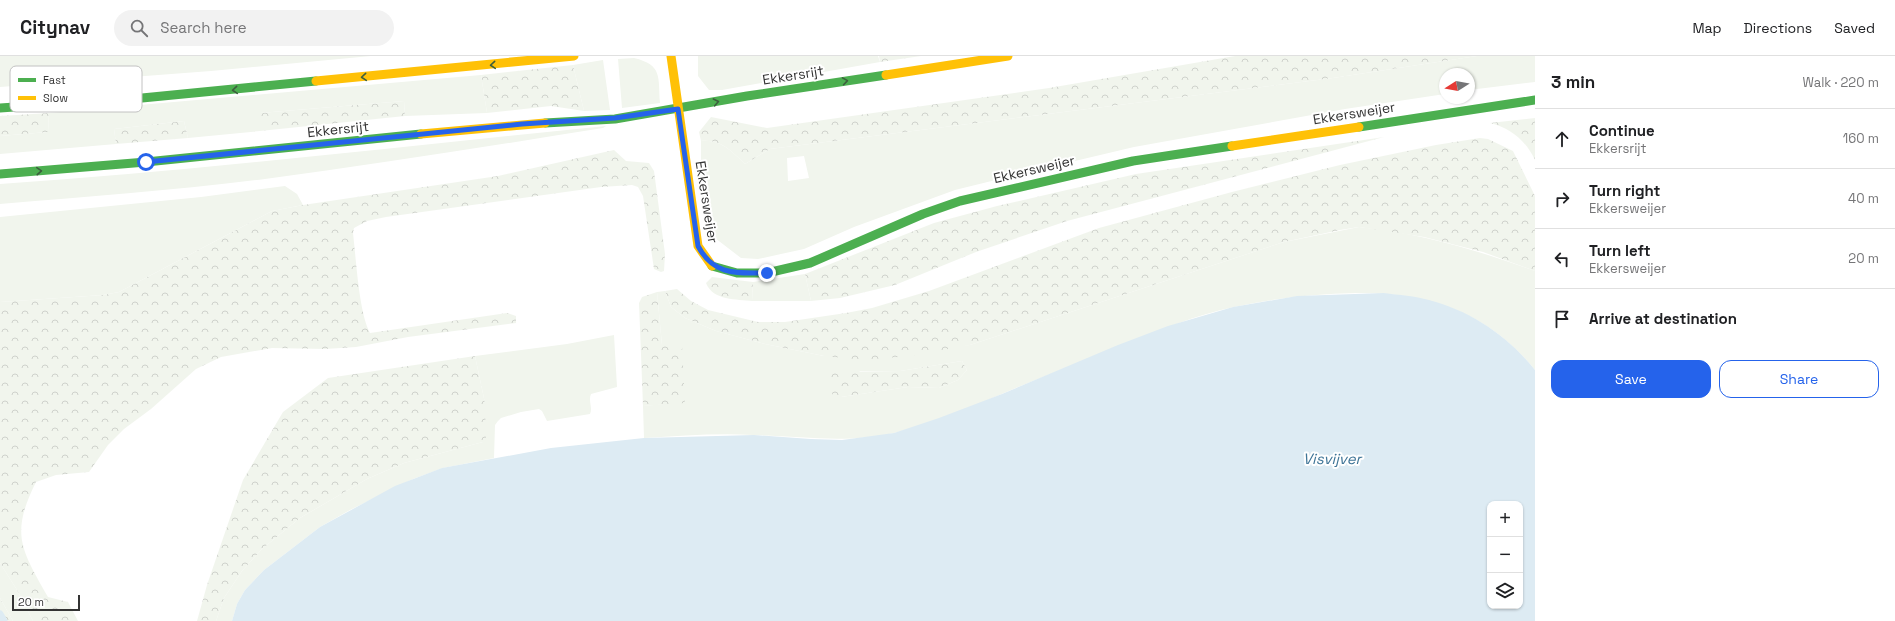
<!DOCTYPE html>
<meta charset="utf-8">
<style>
body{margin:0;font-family:"Space Grotesk",sans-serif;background:#f2f2f2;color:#202124}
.controls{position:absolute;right:12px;bottom:12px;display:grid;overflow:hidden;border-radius:8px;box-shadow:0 1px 3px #0004}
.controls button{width:36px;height:36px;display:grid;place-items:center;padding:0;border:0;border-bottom:1px solid #e0e0e0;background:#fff;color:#202124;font:20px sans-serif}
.compass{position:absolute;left:1439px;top:12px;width:36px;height:36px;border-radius:50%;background:#fff;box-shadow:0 1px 3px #0004;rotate:259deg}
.scale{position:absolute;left:12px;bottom:10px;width:68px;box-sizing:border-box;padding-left:4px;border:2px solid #333;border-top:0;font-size:11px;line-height:14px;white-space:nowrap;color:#333;-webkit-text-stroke:3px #fff;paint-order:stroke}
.stop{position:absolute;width:12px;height:12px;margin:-9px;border:3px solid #2563eb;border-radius:50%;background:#fff}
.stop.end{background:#2563eb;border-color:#fff;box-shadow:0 1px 4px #0008}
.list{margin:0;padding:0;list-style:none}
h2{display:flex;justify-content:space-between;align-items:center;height:52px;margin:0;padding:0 16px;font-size:17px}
h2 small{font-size:13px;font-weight:400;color:#757577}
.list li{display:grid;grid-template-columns:26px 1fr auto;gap:12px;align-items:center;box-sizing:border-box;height:60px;padding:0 16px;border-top:1px solid #e0e0e0}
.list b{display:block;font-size:15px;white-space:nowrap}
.list p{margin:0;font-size:13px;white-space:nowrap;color:#757577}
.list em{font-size:13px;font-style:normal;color:#757577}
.actions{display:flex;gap:8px;padding:12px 16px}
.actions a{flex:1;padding:9px 0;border:1px solid #2563eb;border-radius:12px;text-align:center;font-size:14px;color:#2563eb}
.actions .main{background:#2563eb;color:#fff}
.icon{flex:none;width:22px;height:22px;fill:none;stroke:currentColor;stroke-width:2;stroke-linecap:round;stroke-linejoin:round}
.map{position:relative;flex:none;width:1535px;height:565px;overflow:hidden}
header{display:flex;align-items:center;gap:24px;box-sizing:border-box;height:56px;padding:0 20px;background:#fff;border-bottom:1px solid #e0e0e0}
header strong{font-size:19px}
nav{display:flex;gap:22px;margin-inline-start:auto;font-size:14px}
.search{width:280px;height:36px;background:#f2f2f2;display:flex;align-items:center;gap:10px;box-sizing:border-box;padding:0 14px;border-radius:22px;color:#757577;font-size:15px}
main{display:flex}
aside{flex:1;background:#fff}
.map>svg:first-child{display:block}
.grass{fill:#f1f5ed;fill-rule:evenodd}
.forest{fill:url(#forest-crowns)}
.water{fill:#ddebf3;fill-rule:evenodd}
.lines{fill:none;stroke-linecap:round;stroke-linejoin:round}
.stream{stroke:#ddebf3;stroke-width:7}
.fast{stroke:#4caf50;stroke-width:9}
.slow{stroke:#ffc107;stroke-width:9}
.oneway{stroke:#3c5e3d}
.route{stroke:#2563eb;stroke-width:5}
.labels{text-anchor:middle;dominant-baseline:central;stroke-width:4;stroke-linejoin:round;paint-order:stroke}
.street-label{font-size:14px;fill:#333;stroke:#fff}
.water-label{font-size:15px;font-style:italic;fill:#3f7597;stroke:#fff}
.key{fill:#fff;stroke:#c2c2c2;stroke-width:1}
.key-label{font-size:11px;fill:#333}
</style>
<header>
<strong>Citynav</strong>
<div class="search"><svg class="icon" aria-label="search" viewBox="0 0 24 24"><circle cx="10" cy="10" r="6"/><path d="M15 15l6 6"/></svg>Search here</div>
<nav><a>Map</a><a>Directions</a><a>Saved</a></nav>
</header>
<main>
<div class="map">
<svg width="1535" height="565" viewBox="0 0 1535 565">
<defs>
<pattern id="forest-crowns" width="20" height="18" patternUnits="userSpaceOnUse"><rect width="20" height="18" fill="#f1f5ed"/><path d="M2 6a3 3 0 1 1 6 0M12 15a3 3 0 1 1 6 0" fill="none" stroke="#cfd2cc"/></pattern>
</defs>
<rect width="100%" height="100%" fill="#fff"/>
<!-- grass -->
<path class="grass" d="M0,0H371L211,15L0,31Z
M698,0H878L880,6L722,34H709L698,20Z
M1477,0H1535V26L1469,34V18H1445V38L1345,53L1134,91L1020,118L955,134L854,171L804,193L758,203L741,202L715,182L701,116V85C721,83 731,95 745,108L770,93L1333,22ZM804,100L809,122L788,125L787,102Z
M634,2C663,9 658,21 660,47L622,52L618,3Z
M603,4L610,54L584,55L573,9Z
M481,19L487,57L405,60L404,45L260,57V75L188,82L184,65L114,73L116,88L0,98V80L48,76L49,57Z
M606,70L603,72C491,90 378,108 265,123C177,134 88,141 0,148V128C203,114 404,90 606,70Z
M285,130L297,138L303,149L272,155L119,236L103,239L0,246V161L201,141Z
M1359,171C1420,177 1477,194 1535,215V314C1488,256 1428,236 1356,237C1315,238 1274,242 1234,251C1196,259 1159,274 1123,289C1088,303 1053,317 1018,331C978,348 936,367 894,377C845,388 801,380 753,379C717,377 680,380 644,382L643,350L685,346L662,289L657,236L665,235L671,251L685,262L716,275L765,288L824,300L970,289L1284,186ZM962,305L967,314L958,324L939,332L908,331L841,341L860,315H900Z
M805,218L811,245H752L753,226Z
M614,279L617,331L591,338C588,345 593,352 590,358L547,365L542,355L539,353L521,356L501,362L498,365L495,369L494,402L443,412L413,423L350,454L320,471L264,514L245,534L237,548L232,565H216L224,542L242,515L262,493L300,462L367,423L404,407L483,386L485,347L475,300L567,288Z
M0,507L17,534L33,565H13L0,542Z"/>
<!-- forest -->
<path class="forest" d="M879,0H921L880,6Z
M1235,0H1477L1333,22L770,93L745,108C731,95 721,83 701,85L699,76L711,61L767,72L1049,32Z
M573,9L584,55L551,50L487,57L481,19Z
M404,45L405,60L260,75V57Z
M49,57L48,76L0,80V60Z
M1535,62V104C1526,85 1511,72 1490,67Z
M184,65L188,82L116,88L114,73Z
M1384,81L1067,165L976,196L895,229L840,242L811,245L805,218L934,167L997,150L1136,118Z
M1480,82L1488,83L1513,95L1535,140V215L1483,196L1424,181L1359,171L1340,174L1284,186L970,289L910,300L864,304L824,300L765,288L716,275L685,262L671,251L665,235L677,233L691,245L708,254L758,266H785L846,257L872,252L929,235L1099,172L1232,136L1340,109L1436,89Z
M614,94L626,105L649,107L654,115L665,198L664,215L661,216L654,213L643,140L638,131L632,129L601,131L386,161L367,165L354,172L353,177C356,202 359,257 370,277L507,257L516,260V267L408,281L356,291L325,293L272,292L221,301L196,313L151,353L124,373L108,389L89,416L56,419L36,426C10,478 21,493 48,541L68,546L78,565H33L17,534L0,507V246L103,239L119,236L272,155L303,149L498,120Z
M712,221L753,226L752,245C737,243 713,245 706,227Z
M657,236L662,289H682L685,347L643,350L639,247L642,241Z
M475,300L485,347L486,382L483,386L404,407L367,423L300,462L262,493L242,515L224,542L216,565H197L207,529L243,424L283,356L328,322Z
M962,305L967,314L958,324L939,332L908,331L841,341C840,341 836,341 834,340C830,337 829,321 831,316L900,315Z
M0,542L13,565H0Z"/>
<!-- water -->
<path class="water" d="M1384,237C1399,239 1415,240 1429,244C1471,255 1508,280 1535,314V565H232L237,548L245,534L264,514L320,471L395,430L442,412L551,392L644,382L754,379L811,383L842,384L894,377L939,362L1002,338L1118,289L1168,270L1233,251L1297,240ZM1490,448H1520V550H1490Z"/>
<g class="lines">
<!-- stream -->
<path class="stream" d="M0,558L4,565"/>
<!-- fast -->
<path class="fast" d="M0,52L142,42L316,25
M545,67L615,63L747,40L886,19
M1359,71L1535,44
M0,118L146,106L421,78
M712,210L737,217H767L810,207L923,158L960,145L1133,105L1232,90"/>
<!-- slow -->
<path class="slow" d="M671,0L698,190L712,210
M886,19L1008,0
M316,25L574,0
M421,78L545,67
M1232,90L1359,71"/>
</g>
<!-- one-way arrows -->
<defs><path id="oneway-chevron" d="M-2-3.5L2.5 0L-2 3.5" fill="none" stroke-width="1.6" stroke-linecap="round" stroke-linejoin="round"/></defs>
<g class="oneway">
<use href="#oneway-chevron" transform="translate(493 9) rotate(175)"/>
<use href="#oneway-chevron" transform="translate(364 21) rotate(175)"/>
<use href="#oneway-chevron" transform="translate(845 25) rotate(-9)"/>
<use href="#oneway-chevron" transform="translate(235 34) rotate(175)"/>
<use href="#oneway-chevron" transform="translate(716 46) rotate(-11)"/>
<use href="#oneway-chevron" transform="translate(39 115) rotate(-4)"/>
</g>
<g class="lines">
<!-- route -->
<path class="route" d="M146,106L522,68L615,62L678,53L698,190C714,220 736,217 767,217"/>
</g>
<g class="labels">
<!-- street labels -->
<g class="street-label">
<text transform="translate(793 19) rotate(-9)">Ekkersrijt</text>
<text transform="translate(1354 57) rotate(-9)">Ekkersweijer</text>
<text transform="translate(338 73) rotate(-6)">Ekkersrijt</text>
<text transform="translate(1034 113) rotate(-13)">Ekkersweijer</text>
<text transform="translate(707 146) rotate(81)">Ekkersweijer</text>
</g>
<!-- water labels -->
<g class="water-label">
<text x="1332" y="402">Visvijver</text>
</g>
</g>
<!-- legend -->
<rect x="10" y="10" width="132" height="46" rx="6" class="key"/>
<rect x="18" y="22" width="18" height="4" fill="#4caf50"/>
<rect x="18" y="40" width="18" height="4" fill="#ffc107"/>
<g class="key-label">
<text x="43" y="28">Fast</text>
<text x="43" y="46">Slow</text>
</g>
</svg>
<div class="controls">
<button>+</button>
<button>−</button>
<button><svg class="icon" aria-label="layers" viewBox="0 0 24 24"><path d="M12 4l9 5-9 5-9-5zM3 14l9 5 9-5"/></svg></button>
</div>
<svg class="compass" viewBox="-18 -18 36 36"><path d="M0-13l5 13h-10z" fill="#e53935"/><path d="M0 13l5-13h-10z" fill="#757577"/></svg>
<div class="scale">20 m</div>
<div class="stop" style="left:146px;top:106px"></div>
<div class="stop end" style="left:767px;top:217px"></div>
</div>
<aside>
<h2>3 min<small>Walk · 220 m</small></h2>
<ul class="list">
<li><svg class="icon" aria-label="ahead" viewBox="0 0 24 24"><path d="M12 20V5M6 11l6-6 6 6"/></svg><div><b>Continue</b><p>Ekkersrijt</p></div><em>160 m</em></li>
<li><svg class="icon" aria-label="right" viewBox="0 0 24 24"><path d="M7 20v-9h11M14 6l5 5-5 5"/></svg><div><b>Turn right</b><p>Ekkersweijer</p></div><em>40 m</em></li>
<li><svg class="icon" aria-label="left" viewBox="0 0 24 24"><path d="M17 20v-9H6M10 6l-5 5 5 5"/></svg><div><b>Turn left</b><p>Ekkersweijer</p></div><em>20 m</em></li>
<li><svg class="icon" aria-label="arrive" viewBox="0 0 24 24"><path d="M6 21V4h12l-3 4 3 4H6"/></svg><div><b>Arrive at destination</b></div></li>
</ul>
<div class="actions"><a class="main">Save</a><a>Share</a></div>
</aside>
</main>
